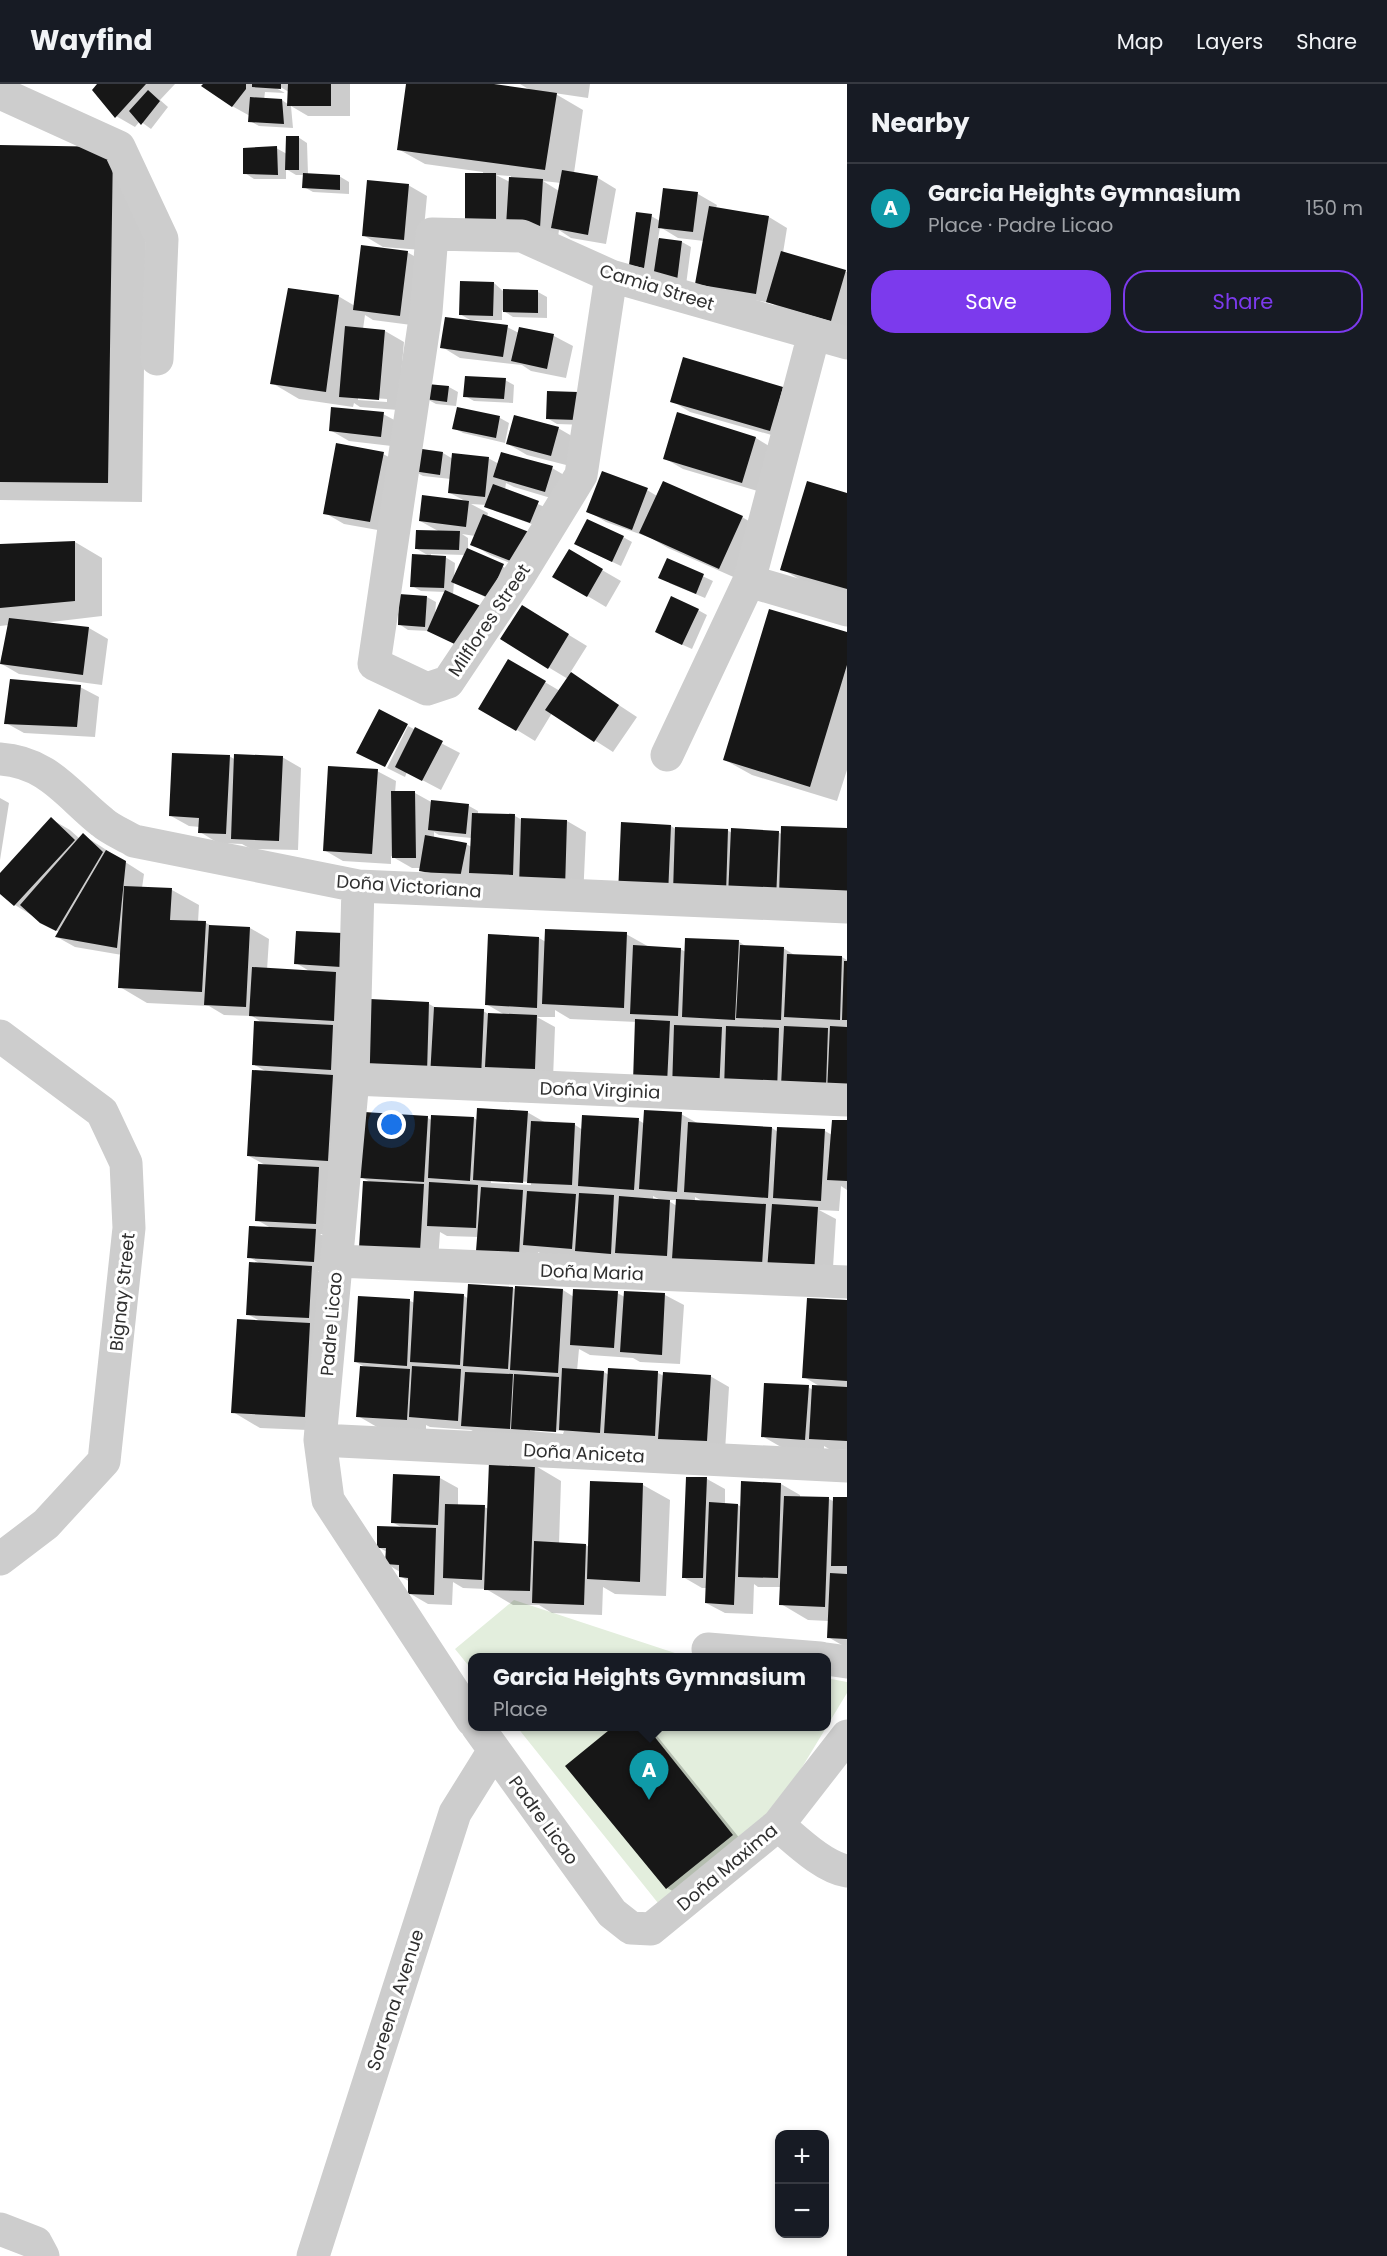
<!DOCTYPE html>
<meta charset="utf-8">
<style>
body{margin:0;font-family:Poppins,sans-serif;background:#242831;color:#f1f3f6}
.controls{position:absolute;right:18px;bottom:18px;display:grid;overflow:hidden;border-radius:12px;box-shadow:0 3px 9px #0003}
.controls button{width:54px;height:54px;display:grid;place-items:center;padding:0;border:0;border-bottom:2px solid #363941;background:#171b24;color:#f1f3f6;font:30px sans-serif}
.you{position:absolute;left:392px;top:1041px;width:21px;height:21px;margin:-15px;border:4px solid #fff;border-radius:50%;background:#1a73e8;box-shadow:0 0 0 9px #1a73e833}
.badge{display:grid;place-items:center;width:39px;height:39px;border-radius:50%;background:#7c3aed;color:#fff;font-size:20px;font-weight:700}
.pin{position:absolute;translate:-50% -50px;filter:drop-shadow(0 2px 3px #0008)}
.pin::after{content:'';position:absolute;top:32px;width:21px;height:18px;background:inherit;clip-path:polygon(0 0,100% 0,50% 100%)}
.popup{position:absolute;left:468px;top:1569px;width:363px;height:78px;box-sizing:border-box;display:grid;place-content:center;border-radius:12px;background:#171b24;filter:drop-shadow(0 2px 4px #0005);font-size:20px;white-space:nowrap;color:#9ea1a6}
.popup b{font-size:22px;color:#f1f3f6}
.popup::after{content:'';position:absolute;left:50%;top:100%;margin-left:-12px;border:12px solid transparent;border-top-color:#171b24}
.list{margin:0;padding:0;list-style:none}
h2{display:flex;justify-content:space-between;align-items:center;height:78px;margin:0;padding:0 24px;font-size:26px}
h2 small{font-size:20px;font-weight:400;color:#9ea1a6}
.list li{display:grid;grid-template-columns:39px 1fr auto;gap:18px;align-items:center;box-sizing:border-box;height:90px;padding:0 24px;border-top:2px solid #363941}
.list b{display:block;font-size:22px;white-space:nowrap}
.list p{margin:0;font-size:20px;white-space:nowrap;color:#9ea1a6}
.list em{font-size:20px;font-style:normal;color:#9ea1a6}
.actions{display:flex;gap:12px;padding:18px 24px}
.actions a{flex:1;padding:14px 0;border:2px solid #7c3aed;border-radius:24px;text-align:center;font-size:21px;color:#7c3aed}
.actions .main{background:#7c3aed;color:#fff}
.map{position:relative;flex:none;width:847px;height:2172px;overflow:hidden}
header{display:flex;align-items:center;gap:36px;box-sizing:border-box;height:84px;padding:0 30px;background:#171b24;border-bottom:2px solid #363941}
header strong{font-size:28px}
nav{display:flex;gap:33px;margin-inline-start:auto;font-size:21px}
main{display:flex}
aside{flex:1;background:#171b24}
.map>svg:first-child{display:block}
.green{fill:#e3eedd}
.shadow{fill:#0003;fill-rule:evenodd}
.building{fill:#171717}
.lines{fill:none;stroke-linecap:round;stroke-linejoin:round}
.minor{stroke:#cdcdcd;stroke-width:33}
.labels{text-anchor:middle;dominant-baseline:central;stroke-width:6;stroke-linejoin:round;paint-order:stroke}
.street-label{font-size:18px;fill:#303030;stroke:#fff}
</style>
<header>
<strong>Wayfind</strong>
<nav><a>Map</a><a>Layers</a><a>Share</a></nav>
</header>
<main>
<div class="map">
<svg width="847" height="2172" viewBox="0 0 847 2172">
<rect width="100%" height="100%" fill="#fff"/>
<!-- green -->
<path class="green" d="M514,1516L681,1571L699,1573L472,1574V1586L455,1565Z
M826,1594L847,1598V1609L775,1728L662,1824L517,1643L826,1642Z"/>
<!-- shadow -->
<path class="shadow" d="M99,0H175L160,16L168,23L151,45L140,37L135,43L116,32Z
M205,0H350V32H308L291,22L293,44L259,42L250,37V32L232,22ZM275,0L289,8V21L282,16H264L265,8L285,9L274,3Z
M408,0H484L532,7L520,0H590L588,14L554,9L583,26L574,89L598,94L616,105L606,160L571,154L559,146L558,153L485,145L483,88L425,80L398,65ZM496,91L511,92L510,98ZM543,97L561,99L559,107Z
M298,53L307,59L308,90L339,92L349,98V110L313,108L304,103V91H296L286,85V95H254L245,89L276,64L287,70Z
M0,63L147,84L142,418L0,416Z
M408,101L427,112L422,166L383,163L363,151Z
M664,106L698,110L717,121L716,124L769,133L787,144L783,169L847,188V246L787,228L771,219L716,210L697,199L704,157L678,154L660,143L658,155L682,158L691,163L686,201L640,186L651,132L660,137Z
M407,168L426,179L419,242L373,236L365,231L363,245L385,247L404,258L398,326L360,323L354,319L353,323L299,315L272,299L338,212L355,222ZM358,313L387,315V318L358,316Z
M494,199L503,207L538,208L547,213V234L513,233L502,226V236H470L460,230Z
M507,243L519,249L520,245L554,252L573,262L566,294L531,287L522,281L460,274L442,263Z
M505,296L514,301L513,319L474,317L465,312Z
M449,303L458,308L456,322L436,320L427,315Z
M782,304L801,315L789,356L690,328L672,317Z
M548,309L586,341L557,340L547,334Z
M458,324L500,334L509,339L505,359L463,349L454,344Z
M383,330L402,340L400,363L349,357L330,346Z
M678,330L756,354L774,365L761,408L683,385L664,374Z
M558,344L577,355L570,382L527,371L508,360Z
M443,369L453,375L488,374L499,380L552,384L571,395L564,418L514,403L506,399L505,406L547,424L540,443L495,427L487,421L471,420L488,429L487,433L535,489L490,471L472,460L475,452L462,450L468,454V466L522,492L508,524L454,498L453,511L482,573L429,547L408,546L399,540L427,513L436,518L435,531L445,508L421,507L412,502L431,473L417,465L440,448L420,437L467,418L450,409L451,395L423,392L414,387ZM431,470L465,471L454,495L455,479L445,473H431Z
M383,370L402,380L389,448L344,440L325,429Z
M647,406L657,412L742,433L769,449L747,499L668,464L651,454L606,438L588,427Z
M847,411V512L809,501L782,485Z
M623,453L632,458L621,482L585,465Z
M75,458L102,474V532L43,539L89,544L108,555L102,601L19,590L0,579L9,541L0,542V462Z
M569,467L621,497L606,523L554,492Z
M668,476L713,497L705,514L669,499Z
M698,526L707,531L692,565L665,553Z
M541,534L587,562L570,589L637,633L613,668L552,629L535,657L481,624L509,577L560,607L568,595L548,583Z
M847,549V686L837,717L752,691L725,676Z
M80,603L99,613L95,653L24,649L6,639Z
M408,642L460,669L441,706L407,688L405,693L387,684Z
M229,672L236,676L282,673L301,684L298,766L251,765L242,760L218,759L200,748V743L189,742L171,732Z
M377,687L396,697L395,709H415L433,719L469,722L478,727V730L515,732L522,736L567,737L586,748L583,815L439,797L420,786L421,784H412L391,772V780L343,777L324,766ZM434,748L439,751L472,754V763L466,760L434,754Z
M0,714L9,719L0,776Z
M51,735L70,746L80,755L83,751L144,790L142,804L172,806L199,821L198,838L206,839L212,842L250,844L269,855L267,886L311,888L296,879L342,851L335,1150H320L334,1158L333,1188L318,1187L330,1194L327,1244L314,1243L337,1256L332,1347L260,1344L233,1328L262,1238L247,1230L261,1180L249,1173L271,1144L257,1136L267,1082L249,1072L267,988L253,980L263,939L252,932L224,931L209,922L147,919L120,903L122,871L75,863L57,853L59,848L15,821L0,808V791Z
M671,742L677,746H727L732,749L778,748L783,751L847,746V829L638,820Z
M626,850L651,864L680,865L686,868L738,857L747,863L783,864L796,872L842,873L847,876V1018L653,1008L637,938L570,935L555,926V933H537L555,943L553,995L388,997L429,920L438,925L483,927L490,931H505L486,920L490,852L539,854L546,858Z
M527,1028L546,1039L575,1041L583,1046L638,1036L645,1040L681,1030L699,1040L772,1044L778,1048L825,1047L832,1051L847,1038V1106L841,1102L839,1127L819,1126L836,1135L832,1200L544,1171L538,1168V1179L479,1153L447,1152L440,1148L438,1177L379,1174L370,1098L361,1093L428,1034L433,1037L474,1034L478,1037ZM491,1096L531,1098V1101L491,1099ZM653,1112L662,1117L653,1116ZM695,1113L704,1118L695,1117ZM667,1116H677V1122Z
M513,1204L517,1206H563L574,1213L617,1209L625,1213L665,1211L684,1221L680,1280L640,1278L633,1274L590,1271L579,1265L577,1287L604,1288L609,1291L658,1289L664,1292H710L729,1303L725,1367L482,1352L471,1346L430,1343L426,1341V1346L377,1343L358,1332L367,1284L356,1278L359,1213L410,1217L415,1219L464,1212L469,1215ZM530,1344L564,1347L563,1350L530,1347Z
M847,1217V1366L829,1365L824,1362V1366L781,1363L762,1352L808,1303L813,1306L821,1303L804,1293Z
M534,1381L561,1397L559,1460L586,1461L589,1463L643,1401L670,1416L666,1512L615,1510L603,1503L602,1531L552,1529L539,1521H513L486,1505L463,1504L453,1498L452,1521L428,1520L409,1509L410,1498L400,1492V1488L387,1480V1468L378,1463L403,1444L392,1438L440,1394L458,1404V1422L484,1423L489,1425Z
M707,1395L725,1405V1420L738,1421L742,1423L743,1399L781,1400L800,1411V1414L829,1415L835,1418L847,1415V1564L828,1553L829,1537L808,1536L781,1520V1503H758L754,1500L753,1530L725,1529L706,1519L707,1504H702L683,1493Z
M616,1642H649L741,1756L676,1809L667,1804Z"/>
<!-- building -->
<path class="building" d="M97,0H146L115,34L92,6Z
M203,0H246V5L232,23L201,2Z
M252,0H281V5L252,3Z
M288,0H331V22H287Z
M406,0H494L557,9L545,86L397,66Z
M148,6L160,17L141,41L129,27Z
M250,13L282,15L284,40L248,38Z
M286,52H299V86H285Z
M0,61L113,63L108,399L0,398Z
M277,62L278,91L243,90V64Z
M562,86L598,92L588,151L551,144Z
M303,89L340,91V106L302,104Z
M465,89H496V135H465Z
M509,93L543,95L540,144L506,142Z
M367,96L409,100L404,156L362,152Z
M663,104L698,108L693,148L658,144Z
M709,122L769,132L756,210L695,200Z
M636,128L652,130L644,184L629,181Z
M659,154L682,157L677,197L653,194Z
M361,161L408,167L400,232L353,226Z
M781,167L846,186L831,237L766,218Z
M460,197L494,198L493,232L459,231Z
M288,204L339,211L326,308L270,300Z
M503,205L538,206V229L503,228Z
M445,233L508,241L503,273L440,264Z
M345,242L385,246L379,316L339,313Z
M519,243L554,250L547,285L511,277Z
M683,273L783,303L770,347L670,318Z
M465,292L506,294L504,315L463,313Z
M427,300L449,302L447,318L425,315Z
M547,307L578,308L577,336L546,335Z
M331,323L384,328L381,353L329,347Z
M457,323L500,332L496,354L452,345Z
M677,328L756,353L742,399L663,375Z
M514,331L559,343L551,372L506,360Z
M336,359L384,368L370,438L323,430Z
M415,364L443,368L440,391L413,387Z
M501,368L553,382L545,408L493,393Z
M452,369L489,373L485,413L448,409Z
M602,387L648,404L632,446L586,428Z
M663,397L743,432L719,485L639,449Z
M807,397L847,409V505L780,486Z
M493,400L539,417L530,439L484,423Z
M422,411L469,417L466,443L419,437Z
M483,430L529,448L516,479L470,461Z
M587,435L624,452L612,478L574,460Z
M416,446L460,447L459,466L415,465Z
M75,457V517L0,524V460Z
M467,464L504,480L489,514L451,498Z
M569,465L603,485L587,513L552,493Z
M412,470L446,472L444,504L410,503Z
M667,474L704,490L696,510L658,494Z
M445,506L485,524L463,564L427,547Z
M399,510L427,512L425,543L398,541Z
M671,512L699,525L682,561L655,548Z
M522,521L569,550L548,585L500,555Z
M769,525L847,548V581L810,703L723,676Z
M9,534L89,543L83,591L0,580Z
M508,575L546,597L516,647L478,625Z
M571,588L619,621L594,658L545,626Z
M10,595L81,601L77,643L4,640Z
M379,625L408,640L385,683L356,669Z
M415,643L443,657L422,697L395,683Z
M172,669L230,671L226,750L198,749L199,734L169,732Z
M234,670L283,672L279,757L231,755Z
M328,682L378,685L372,770L323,767Z
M391,707H415L416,774H392Z
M431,716L469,720L466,750L428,746Z
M472,729L515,730L513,791L469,789Z
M51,733L75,756L14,822L0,810V789Z
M521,734L567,736L565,805L519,803Z
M621,738L671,741L668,811L618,810Z
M781,742L847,744V815L779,813Z
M675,743L728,745L726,810L673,809Z
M731,744L779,747L776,815L728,813Z
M83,749L103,768L56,847L40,839L20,821Z
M425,751L467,759L460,794L419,787Z
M106,766L126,777L117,864L55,853Z
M124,802L172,804L170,836L206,837L202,908L118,904Z
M209,841L250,843L246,923L204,921Z
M545,845L627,848L624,924L542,920Z
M296,847L343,849L341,883L294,880Z
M488,850L539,853L537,924L485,921Z
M685,854L739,856L735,936L682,933Z
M633,861L681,864L678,932L630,930Z
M740,861L784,863L781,936L736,934Z
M787,870L842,872L840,936L784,933Z
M844,877H847V936H842Z
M252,883L336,888L334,937L249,932Z
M370,915L429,918L427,989L368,987Z
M434,923L484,925L481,994L430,993Z
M488,929L537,931L535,985L485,983Z
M635,935L670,937L667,1000L633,998Z
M254,937L333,941L331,986L252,981Z
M674,941L722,943L719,1008L672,1006Z
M726,942L779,944L777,1009L724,1006Z
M784,942L828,944L826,1004L781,1002Z
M830,942L847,943V1009H827Z
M252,986L333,991L328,1077L247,1072Z
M477,1024L528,1027L523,1099L473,1096Z
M644,1026L682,1028L677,1108L639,1105Z
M364,1028L428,1032L424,1098L360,1094Z
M431,1031L474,1033L470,1097L428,1094Z
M582,1031L639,1034L634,1106L578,1102Z
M832,1036H847V1097L827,1096Z
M531,1037L575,1039L572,1101L527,1099Z
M688,1038L772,1043L768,1114L684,1108Z
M777,1043L825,1045L821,1117L773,1114Z
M258,1080L319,1083L316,1140L255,1137Z
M363,1097L424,1100L420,1167L359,1164Z
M429,1098L478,1101L476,1144L427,1142Z
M481,1103L523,1106L519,1170L476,1167Z
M527,1107L576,1110L572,1165L523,1161Z
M579,1109L614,1111L611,1170L575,1167Z
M619,1112L670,1116L667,1172L615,1169Z
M676,1115L766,1120L762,1181L672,1175Z
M772,1120L818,1123L814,1190L767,1187Z
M249,1142L316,1145L314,1178L247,1174Z
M249,1178L312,1182L309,1234L246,1231Z
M468,1200L513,1203L508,1285L463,1282Z
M515,1202L563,1205L558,1289L510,1286Z
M573,1205L618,1207L614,1264L570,1261Z
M414,1207L464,1210L460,1281L410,1278Z
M624,1207L665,1209L662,1271L620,1268Z
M358,1212L410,1215L407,1282L354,1278Z
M807,1214L847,1216V1297L802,1294Z
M237,1235L310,1239L305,1333L231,1329Z
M360,1282L410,1285L407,1336L356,1333Z
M412,1282L461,1285L458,1337L409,1333Z
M562,1284L604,1287L600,1349L559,1346Z
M608,1284L658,1287L655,1352L604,1349Z
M465,1288L513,1290L510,1345L461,1342Z
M663,1288L711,1291L707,1357L658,1355Z
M514,1290L559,1293L556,1348L511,1345Z
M764,1299L809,1301L805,1356L761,1353Z
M812,1301L847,1303V1357L809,1355Z
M489,1378L535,1380L530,1507L484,1506Z
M393,1390L440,1392L438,1441L391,1439Z
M686,1393H707L703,1494H682Z
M590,1397L643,1399L640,1498L587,1495Z
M741,1397L781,1399L778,1494L738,1493Z
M784,1412L829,1413L825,1523L779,1521Z
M833,1413H847V1482H831Z
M709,1418L738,1420L734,1521L705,1519Z
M445,1420L485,1421L482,1496L443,1494Z
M377,1442L436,1444L434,1511L408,1510V1494L399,1493V1481L385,1480L386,1464H377Z
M534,1457L586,1460L584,1521L532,1519Z
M830,1489L847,1490V1555L827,1554Z
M614,1642H646L733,1751L666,1805L565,1682Z"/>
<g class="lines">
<!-- minor -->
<path class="minor" d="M0,9L119,63L162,155L157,275
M611,192L581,391L521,489L448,598L427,605L374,580L426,228L432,150L522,152L611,192L847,259
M749,497L847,526
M667,671L749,497L814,250
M0,675C48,678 68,711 102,738C111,746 124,751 134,757L358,802L847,823
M358,802L353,995L320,1356L328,1416L472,1636
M0,952L102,1028L126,1079L129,1144L104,1377L46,1440L0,1475
M353,995L847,1016
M337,1177L847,1198
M320,1356L847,1382
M708,1565L820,1574
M826,1575L847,1578
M477,1642L612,1829L631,1844L651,1845L778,1741L847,1652
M778,1741C796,1756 823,1783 847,1787
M0,2145L36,2159L43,2172
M313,2172L455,1729L493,1668"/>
</g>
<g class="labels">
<!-- street labels -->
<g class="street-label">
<text transform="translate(657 203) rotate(17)">Camia Street</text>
<text transform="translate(489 536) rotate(-56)">Milflores Street</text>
<text transform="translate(409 802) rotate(4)">Doña Victoriana</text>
<text transform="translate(600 1006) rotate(2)">Doña Virginia</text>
<text transform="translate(592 1188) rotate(2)">Doña Maria</text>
<text transform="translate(122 1208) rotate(-84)">Bignay Street</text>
<text transform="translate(331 1240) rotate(-85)">Padre Licao</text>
<text transform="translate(584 1369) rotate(3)">Doña Aniceta</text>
<text transform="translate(544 1736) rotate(54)">Padre Licao</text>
<text transform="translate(727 1783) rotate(-40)">Doña Maxima</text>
<text transform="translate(395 1916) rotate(-72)">Soreena Avenue</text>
</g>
</g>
</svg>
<div class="controls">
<button>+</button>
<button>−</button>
</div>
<div class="you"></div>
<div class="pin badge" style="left:649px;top:1716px;background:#0f9aa8">A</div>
<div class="popup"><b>Garcia Heights Gymnasium</b>Place</div>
</div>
<aside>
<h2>Nearby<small></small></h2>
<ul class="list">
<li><span class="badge" style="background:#0f9aa8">A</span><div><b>Garcia Heights Gymnasium</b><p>Place · Padre Licao</p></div><em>150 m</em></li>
</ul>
<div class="actions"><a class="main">Save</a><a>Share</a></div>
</aside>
</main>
